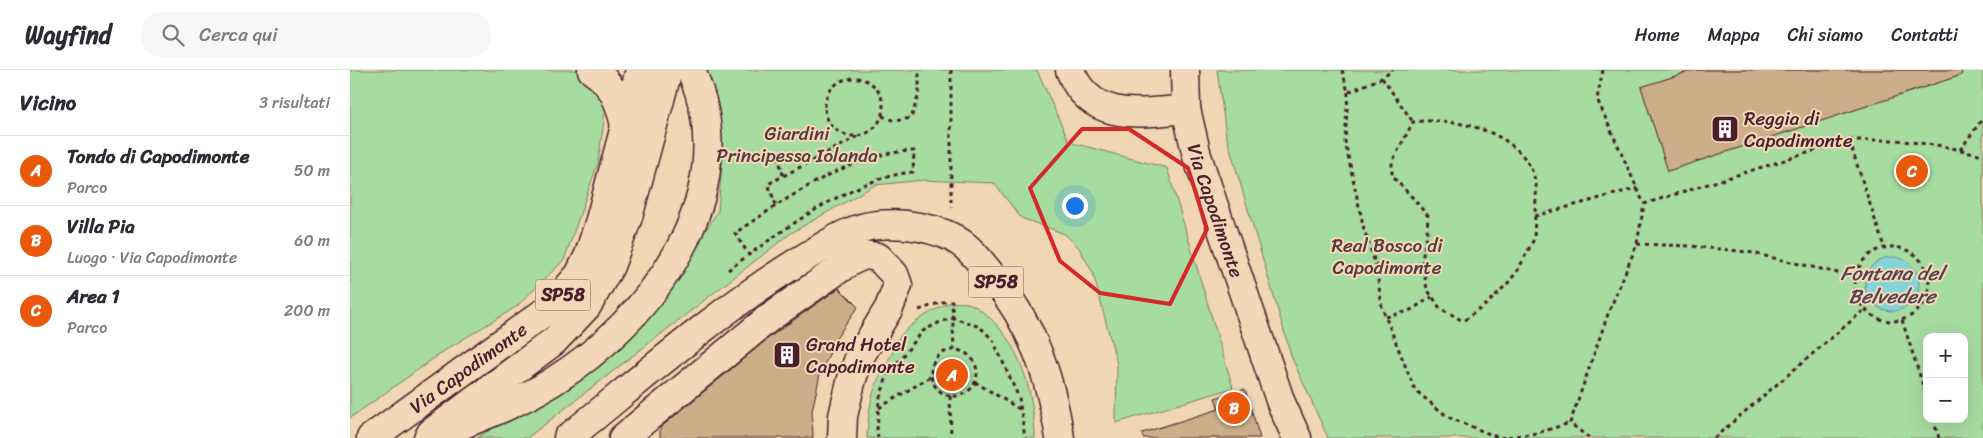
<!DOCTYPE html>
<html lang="it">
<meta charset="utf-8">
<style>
body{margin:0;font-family:Sriracha,sans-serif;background:#f7f7f7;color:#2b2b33}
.controls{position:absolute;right:15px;bottom:15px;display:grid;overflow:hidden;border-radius:10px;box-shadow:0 5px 20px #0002}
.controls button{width:45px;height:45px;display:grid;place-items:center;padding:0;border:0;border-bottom:1px solid #e1e1e2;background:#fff;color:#2b2b33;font:25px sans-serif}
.you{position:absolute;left:724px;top:135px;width:18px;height:18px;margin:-12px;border:4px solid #fff;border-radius:50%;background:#1a73e8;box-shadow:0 0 0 8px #1a73e833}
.badge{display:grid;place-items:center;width:32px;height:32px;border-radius:50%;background:#ea580c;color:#fff;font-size:16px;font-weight:700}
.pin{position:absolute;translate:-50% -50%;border:2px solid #fff;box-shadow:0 1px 5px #0006}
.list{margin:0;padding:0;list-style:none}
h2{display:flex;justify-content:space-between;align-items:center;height:65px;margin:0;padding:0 20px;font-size:21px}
h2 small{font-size:16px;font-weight:400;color:#7c7c81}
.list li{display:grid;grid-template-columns:32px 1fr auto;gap:15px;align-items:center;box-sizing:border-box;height:70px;padding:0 20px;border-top:1px solid #e1e1e2}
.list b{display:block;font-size:19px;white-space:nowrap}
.list p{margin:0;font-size:16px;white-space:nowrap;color:#7c7c81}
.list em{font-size:16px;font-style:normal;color:#7c7c81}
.icon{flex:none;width:28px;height:28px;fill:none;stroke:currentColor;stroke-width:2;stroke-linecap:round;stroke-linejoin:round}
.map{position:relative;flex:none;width:1633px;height:368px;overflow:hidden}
header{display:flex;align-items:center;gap:30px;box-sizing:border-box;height:70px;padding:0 25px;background:#fff;border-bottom:1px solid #e1e1e2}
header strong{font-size:24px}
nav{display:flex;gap:28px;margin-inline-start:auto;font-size:18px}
.search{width:350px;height:45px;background:#f7f7f7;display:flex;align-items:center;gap:12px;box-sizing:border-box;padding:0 18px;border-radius:20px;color:#7c7c81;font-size:19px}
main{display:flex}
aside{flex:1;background:#fff}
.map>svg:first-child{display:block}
.green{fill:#a6dca0;stroke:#787e66;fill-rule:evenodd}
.water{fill:#83d5da;stroke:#6c8c94}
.building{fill:#ccae89;stroke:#4a1f2b}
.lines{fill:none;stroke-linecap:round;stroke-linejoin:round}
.minor-casing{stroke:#4a1f2b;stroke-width:31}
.major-casing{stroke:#4a1f2b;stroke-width:31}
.highway-casing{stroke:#4a1f2b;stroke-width:31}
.path{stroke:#4a1f2b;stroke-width:3;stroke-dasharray:4 4;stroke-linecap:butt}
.minor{stroke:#f2d8b9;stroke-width:28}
.major{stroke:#f2d8b9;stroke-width:28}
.highway{stroke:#f2d8b9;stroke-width:28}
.marked{fill:none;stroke:#d62828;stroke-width:4;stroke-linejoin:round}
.labels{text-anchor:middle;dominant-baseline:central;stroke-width:4;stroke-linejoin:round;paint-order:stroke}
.shield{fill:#f2d8b9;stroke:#7c5656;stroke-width:1}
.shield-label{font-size:18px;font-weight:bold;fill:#4a1f2b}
.poi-label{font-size:19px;fill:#4a1f2b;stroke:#f2d8b9;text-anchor:start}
.park-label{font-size:19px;fill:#583b3d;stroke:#f2d8b9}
.street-label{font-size:19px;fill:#4a1f2b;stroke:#f2d8b9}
.water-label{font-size:20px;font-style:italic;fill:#55434e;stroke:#f2d8b9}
</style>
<header>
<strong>Wayfind</strong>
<div class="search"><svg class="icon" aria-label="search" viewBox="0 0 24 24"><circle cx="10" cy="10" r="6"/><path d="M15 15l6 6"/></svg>Cerca qui</div>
<nav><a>Home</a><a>Mappa</a><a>Chi siamo</a><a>Contatti</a></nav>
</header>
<main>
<aside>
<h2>Vicino<small>3 risultati</small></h2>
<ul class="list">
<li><span class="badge">A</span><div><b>Tondo di Capodimonte</b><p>Parco</p></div><em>50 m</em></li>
<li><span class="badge">B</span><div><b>Villa Pia</b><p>Luogo · Via Capodimonte</p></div><em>60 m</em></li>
<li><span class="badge">C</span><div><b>Area 1</b><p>Parco</p></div><em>200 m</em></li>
</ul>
</aside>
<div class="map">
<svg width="1633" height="368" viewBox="0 0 1633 368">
<rect width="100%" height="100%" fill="#f0d6b2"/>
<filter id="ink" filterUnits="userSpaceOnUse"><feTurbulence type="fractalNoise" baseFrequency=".02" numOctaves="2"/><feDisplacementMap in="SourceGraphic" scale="10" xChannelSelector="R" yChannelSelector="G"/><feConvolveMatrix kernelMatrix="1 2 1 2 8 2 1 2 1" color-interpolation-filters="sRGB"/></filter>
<g filter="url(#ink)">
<!-- green -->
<path class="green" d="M0,0H261L248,93L214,190L166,237L97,279L0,348Z
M356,0H687L719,72L817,98L883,318L766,353L767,294L743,203L729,178L715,164L671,148L644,113L574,110L525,115L441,163L177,368H127L191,328L293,254L368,141L373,82Z
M867,0H1633V368H978L942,288L876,65ZM1577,267H1614V349H1577Z
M598,233C604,233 612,232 617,233C626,235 634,243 640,248C672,278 684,325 685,368H517C519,331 523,315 542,284C545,278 546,271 550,266C563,252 581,241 598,233Z"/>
<!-- water -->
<path class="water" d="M1515 214a27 27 0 1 1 54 0a27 27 0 1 1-54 0Z"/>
<!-- building -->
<path class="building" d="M1344,0H1611L1612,5L1318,101L1291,17Z
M489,218L508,237L487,267L470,304L462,341L463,368H310V358L421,266Z
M895,319L910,368H793L792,363L869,339L865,328Z"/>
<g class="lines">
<defs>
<g id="minor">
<path id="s1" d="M836,39L847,86L931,333L947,368"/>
</g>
<g id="major">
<path d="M720,0C740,53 791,43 836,39L835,0"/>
<path d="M81,363L204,271L237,236L260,196L278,147L318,0"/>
<path id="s2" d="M21,368L200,238L229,205L239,185L250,150L290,0"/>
<path d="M218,368C296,305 372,237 459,185C481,172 502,157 528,155C552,152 591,158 611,173C623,181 633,195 642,206C683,255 700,306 710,368"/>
<path d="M273,368L420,247L499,192L514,185L528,187L544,204L548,215L539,238L509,288L501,312L493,346L492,368"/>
</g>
<path id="highway" d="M242,0C263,14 270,32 275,56
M78,368C120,351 164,336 202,312C302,250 394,125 343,5"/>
</defs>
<!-- minor casing -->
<use href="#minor" class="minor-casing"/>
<!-- major casing -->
<use href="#major" class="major-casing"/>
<!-- highway casing -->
<use href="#highway" class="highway-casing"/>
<!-- path -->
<path class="path" d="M601,0V137
M992,0L998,22L1032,8L1043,0
M1253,0L1247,29L1294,134
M1032,8L1063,52
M475 37a29 29 0 1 1 58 0a29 29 0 1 1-58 0Z
M998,22L995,72L1014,159L1026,196L1032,238L1065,320L1098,347L1149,368L1187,363L1220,353
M532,46L545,51L561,48L569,24V0
M1499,70H1546L1593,76L1633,85
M1610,80L1633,48
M428,86L433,105
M426,135L418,114L509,66
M1185,146L1184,169L1168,200L1158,213L1137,234L1113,251L1090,238L1077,219L1072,190L1077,163L1078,146L1062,127L1042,106V92L1063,52C1107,46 1178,63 1186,115C1187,125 1185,136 1185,146L1287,118
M1287,174L1340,176L1398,182L1505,207
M1505 214a37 37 0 1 1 74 0a37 37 0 1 1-74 0Z
M378,200C429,163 500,108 563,102L564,81C502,81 435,130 385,163L399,185
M569,240L592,232L602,231L604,280
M1036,247L1059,241L1082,227
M1552,250L1577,328
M581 303a23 23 0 1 1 46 0a23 23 0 1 1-46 0Z
M625,312L671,340
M600,326L601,368
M529,338L580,307
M1583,349L1589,368
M528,368L527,360L529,330L538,304L573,261L592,251L604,248L630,257L643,270L669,328L675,368
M1239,368L1220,353L1258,244L1287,174L1294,134L1499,70L1534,177
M1364,368L1514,240"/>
<!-- minor -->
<use href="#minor" class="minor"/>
<!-- major -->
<use href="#major" class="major"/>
<!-- highway -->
<use href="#highway" class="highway"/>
</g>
</g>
<!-- marked area -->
<path class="marked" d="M732,59H779L838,98L857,159L820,234L750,223L710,191L680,118Z"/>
<!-- icons -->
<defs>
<symbol id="building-square" viewBox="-11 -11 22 22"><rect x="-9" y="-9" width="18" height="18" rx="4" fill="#4a1f2b" stroke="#f2d8b9"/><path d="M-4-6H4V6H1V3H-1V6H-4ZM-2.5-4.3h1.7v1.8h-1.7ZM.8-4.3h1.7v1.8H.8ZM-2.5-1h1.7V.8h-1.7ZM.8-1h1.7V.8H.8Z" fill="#fff"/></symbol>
</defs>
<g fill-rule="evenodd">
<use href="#building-square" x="1359" y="43" width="32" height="32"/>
<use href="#building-square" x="421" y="269" width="32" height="32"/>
</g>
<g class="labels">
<!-- shield labels -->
<g class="shield">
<rect x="618.5" y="196.5" width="55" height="31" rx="4"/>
<rect x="185.5" y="209.5" width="55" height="31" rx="4"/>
</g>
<g class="shield-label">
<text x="646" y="212">SP58</text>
<text x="213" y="225">SP58</text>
</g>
<!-- poi labels -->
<g class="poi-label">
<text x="1394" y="48">Reggia di<tspan x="1394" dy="22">Capodimonte</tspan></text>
<text x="456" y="274">Grand Hotel<tspan x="456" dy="22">Capodimonte</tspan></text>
</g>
<!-- park labels -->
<g class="park-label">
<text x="447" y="63">Giardini<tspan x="447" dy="22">Principessa Iolanda</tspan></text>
<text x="1037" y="175">Real Bosco di<tspan x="1037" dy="22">Capodimonte</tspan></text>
</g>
<!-- street labels -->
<g class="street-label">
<text stroke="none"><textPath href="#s1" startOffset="106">Via Capodimonte</textPath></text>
<text stroke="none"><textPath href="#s2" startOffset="120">Via Capodimonte</textPath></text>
</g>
<!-- water labels -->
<g class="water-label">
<text x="1542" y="203">Fontana del<tspan x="1542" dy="23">Belvedere</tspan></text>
</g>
</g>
</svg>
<div class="controls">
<button>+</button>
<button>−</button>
</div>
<div class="you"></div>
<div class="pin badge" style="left:602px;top:305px">A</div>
<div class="pin badge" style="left:884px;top:338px">B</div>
<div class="pin badge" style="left:1562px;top:101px">C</div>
</div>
</main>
